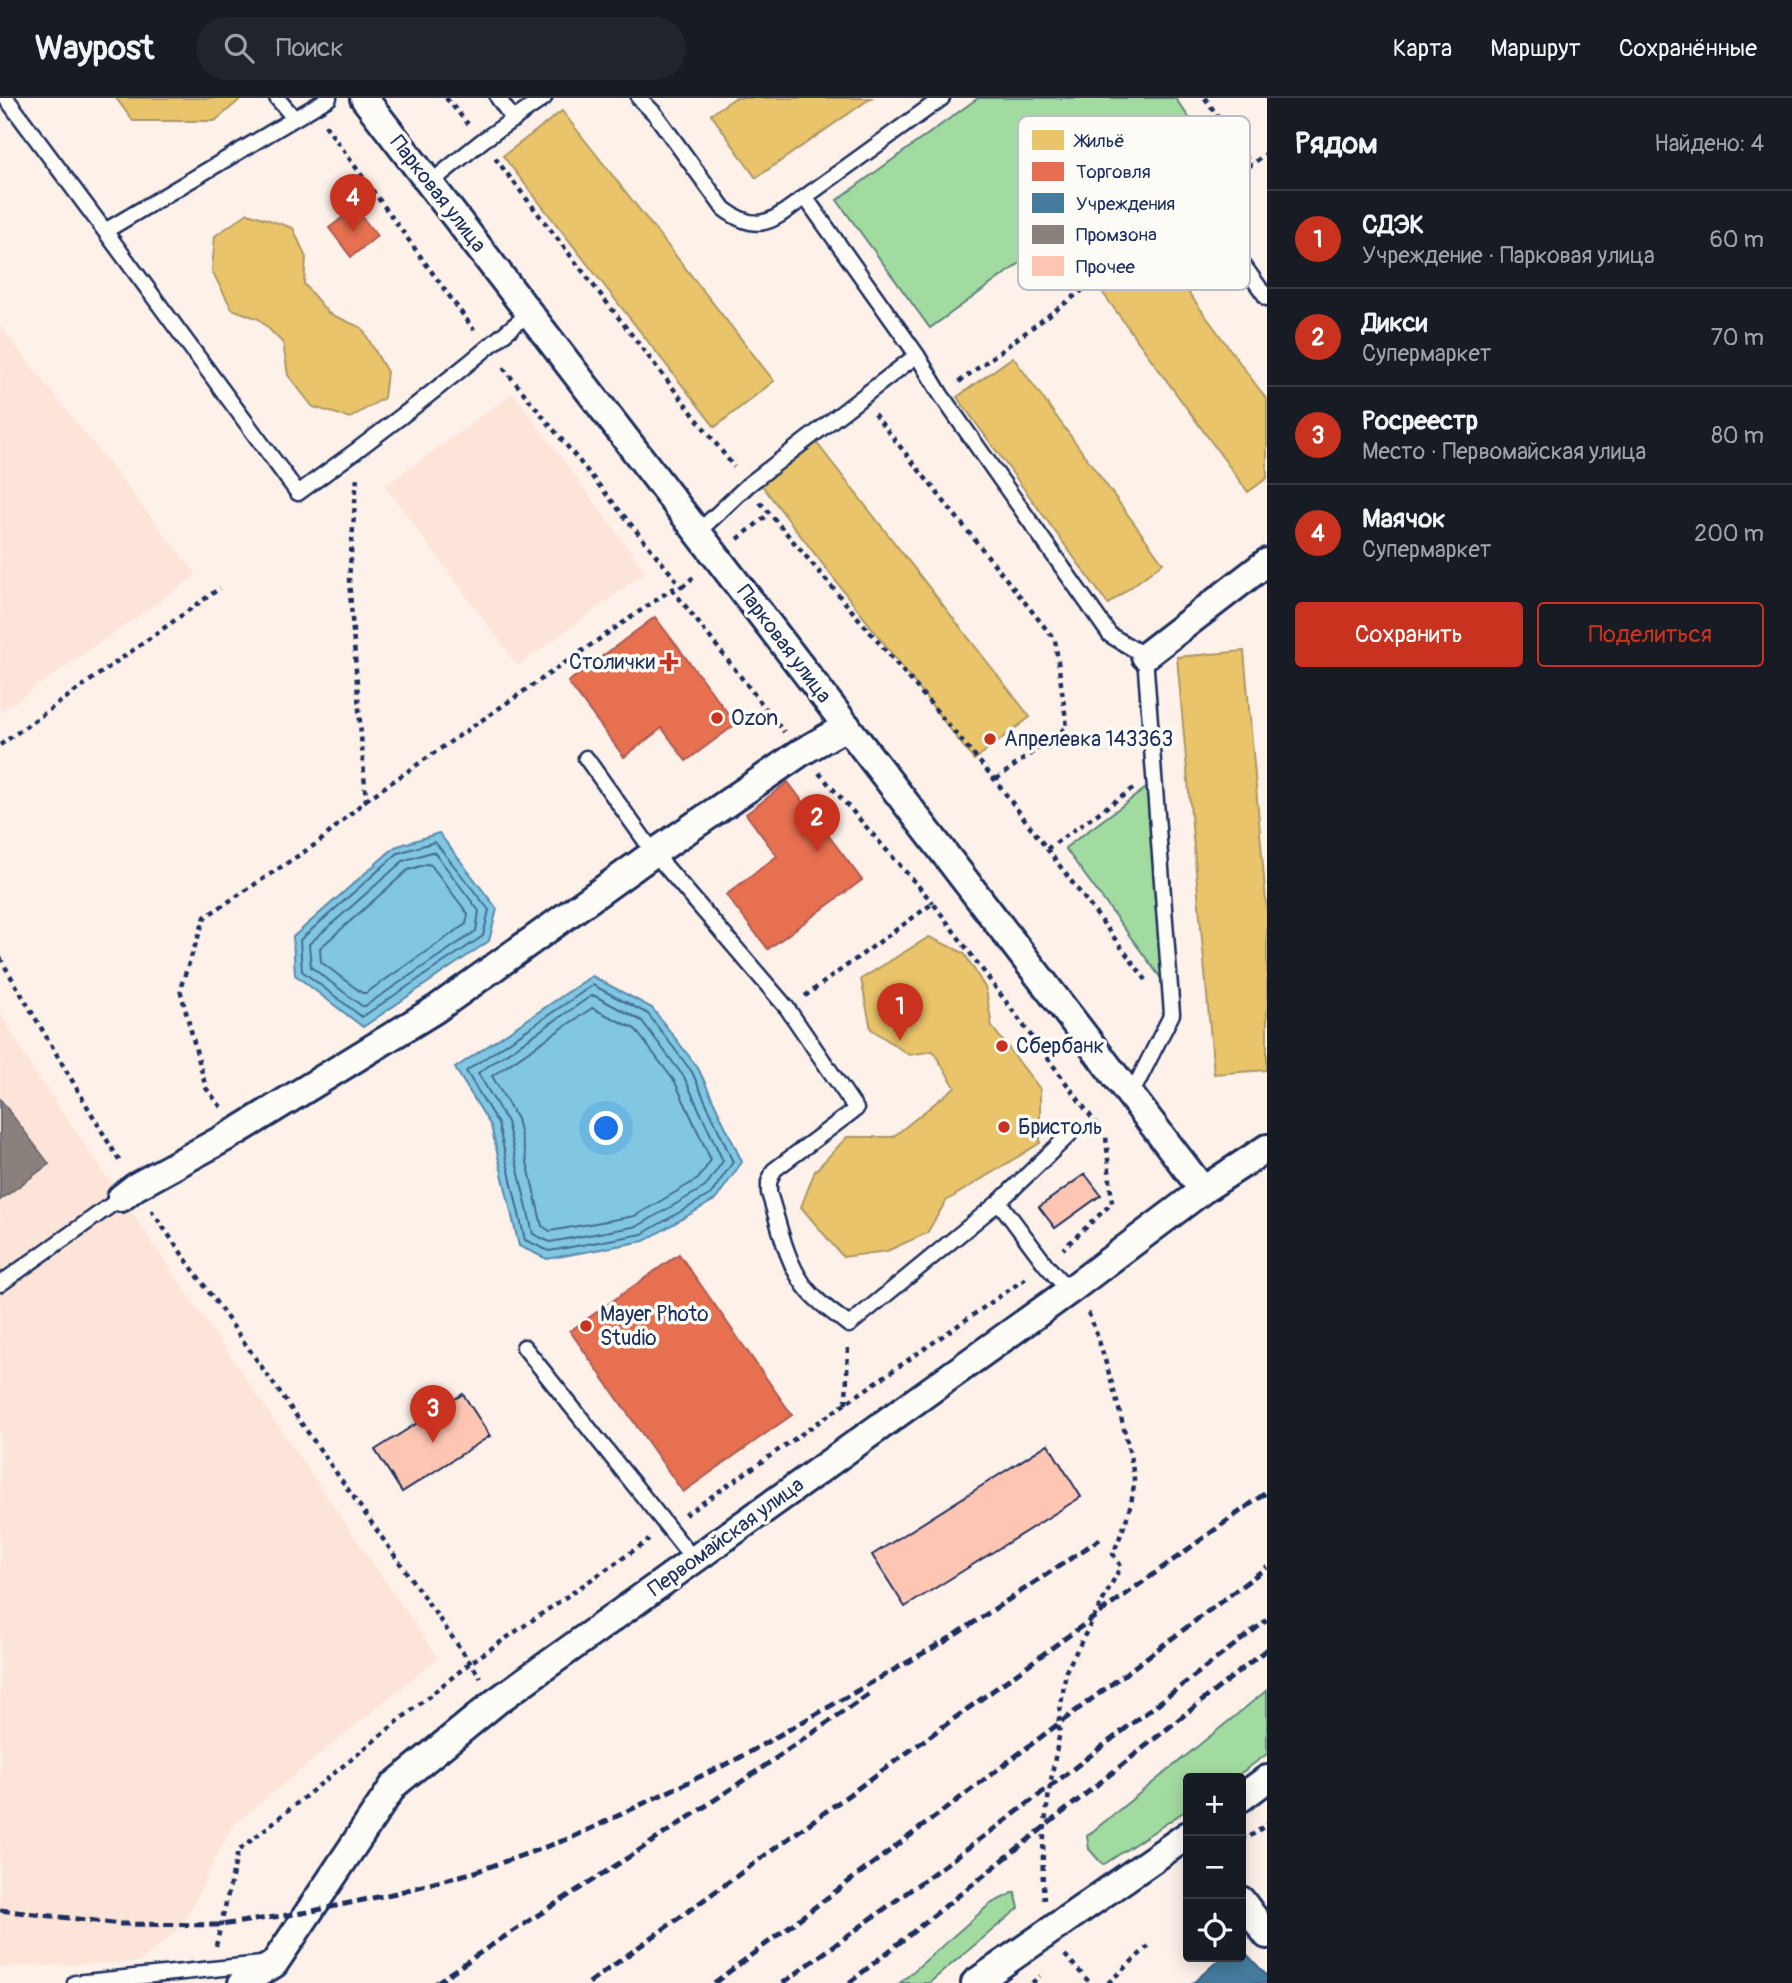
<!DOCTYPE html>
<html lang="ru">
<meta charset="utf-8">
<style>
body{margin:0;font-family:Pangolin,sans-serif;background:#20242c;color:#f1f3f6}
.controls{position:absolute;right:21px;bottom:21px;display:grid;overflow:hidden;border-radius:7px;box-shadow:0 4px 18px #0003}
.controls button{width:63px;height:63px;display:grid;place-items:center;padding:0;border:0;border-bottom:2px solid #363941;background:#171b24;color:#f1f3f6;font:35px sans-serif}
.you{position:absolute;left:607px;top:1031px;width:24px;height:24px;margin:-18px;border:5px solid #fff;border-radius:50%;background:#1a73e8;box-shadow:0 0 0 10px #1a73e833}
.badge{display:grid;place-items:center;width:46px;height:46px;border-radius:50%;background:#c8321e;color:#fff;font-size:23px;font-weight:700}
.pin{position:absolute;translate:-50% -58px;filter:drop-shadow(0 2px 4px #0008)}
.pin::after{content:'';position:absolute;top:37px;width:24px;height:21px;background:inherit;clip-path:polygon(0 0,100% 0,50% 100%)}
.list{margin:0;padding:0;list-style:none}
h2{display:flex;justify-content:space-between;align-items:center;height:91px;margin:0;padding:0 28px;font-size:30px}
h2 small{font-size:23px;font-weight:400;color:#9ea1a6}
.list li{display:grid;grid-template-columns:46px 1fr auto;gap:21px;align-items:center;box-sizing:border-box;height:98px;padding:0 28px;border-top:2px solid #363941}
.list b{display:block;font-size:26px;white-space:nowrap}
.list p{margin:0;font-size:23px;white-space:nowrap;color:#9ea1a6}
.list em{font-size:23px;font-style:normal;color:#9ea1a6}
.actions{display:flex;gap:14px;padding:21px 28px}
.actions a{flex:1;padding:16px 0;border:2px solid #c8321e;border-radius:7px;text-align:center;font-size:24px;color:#c8321e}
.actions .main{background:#c8321e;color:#fff}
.icon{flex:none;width:38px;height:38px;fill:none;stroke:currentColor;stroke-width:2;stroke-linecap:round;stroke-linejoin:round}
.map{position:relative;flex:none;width:1267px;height:1885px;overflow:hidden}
header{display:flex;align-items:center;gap:42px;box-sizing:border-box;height:98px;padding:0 35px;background:#171b24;border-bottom:2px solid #363941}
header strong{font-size:33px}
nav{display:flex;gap:38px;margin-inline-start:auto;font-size:24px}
.search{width:490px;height:63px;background:#20242c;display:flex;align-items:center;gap:18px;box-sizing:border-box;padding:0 24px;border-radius:38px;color:#9ea1a6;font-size:26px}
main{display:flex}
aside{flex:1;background:#171b24}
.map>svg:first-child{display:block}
.built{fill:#fde4d8}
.green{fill:#a2dba0;stroke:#5e857f;stroke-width:2}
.water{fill:#81c7e2;stroke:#588aad;stroke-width:2}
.homes{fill:#e9c46a;stroke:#ab9766;stroke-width:2}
.shops{fill:#e76f51;stroke:#aa5c55;stroke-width:2}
.public{fill:#457b9d;stroke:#38648a;stroke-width:2}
.industry{fill:#8a817c;stroke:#696873;stroke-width:2}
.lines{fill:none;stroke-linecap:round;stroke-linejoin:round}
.shore{stroke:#446c93;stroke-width:2}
.building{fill:#fec6b2;stroke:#1b2f5e;stroke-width:2}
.service-casing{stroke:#1b2f5e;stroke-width:19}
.minor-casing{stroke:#1b2f5e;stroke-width:32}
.path{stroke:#1b2f5e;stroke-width:4.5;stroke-dasharray:5 5;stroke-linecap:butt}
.service{stroke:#fdfcf7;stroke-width:14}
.minor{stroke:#fdfcf7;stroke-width:26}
.rail{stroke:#1b2f5e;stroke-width:5;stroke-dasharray:10 5;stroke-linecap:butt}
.poi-dot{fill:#c8321e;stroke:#fdfcf7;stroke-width:2.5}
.labels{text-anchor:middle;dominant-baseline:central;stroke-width:7;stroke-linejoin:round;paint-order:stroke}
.street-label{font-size:21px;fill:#1b2f5e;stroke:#fdfcf7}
.poi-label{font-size:21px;fill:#1b2f5e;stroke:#fdfcf7;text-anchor:start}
.key{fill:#fdfcf7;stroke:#b9bec9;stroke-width:2}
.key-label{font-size:19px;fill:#1b2f5e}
</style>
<header>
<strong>Waypost</strong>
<div class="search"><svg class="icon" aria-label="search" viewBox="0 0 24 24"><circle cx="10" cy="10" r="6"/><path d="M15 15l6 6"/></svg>Поиск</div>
<nav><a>Карта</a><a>Маршрут</a><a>Сохранённые</a></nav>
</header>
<main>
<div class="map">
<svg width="1267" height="1885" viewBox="0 0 1267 1885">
<rect width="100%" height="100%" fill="#fdf1e9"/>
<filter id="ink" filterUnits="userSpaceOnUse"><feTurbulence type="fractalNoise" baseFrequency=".0143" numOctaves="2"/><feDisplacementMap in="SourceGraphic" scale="14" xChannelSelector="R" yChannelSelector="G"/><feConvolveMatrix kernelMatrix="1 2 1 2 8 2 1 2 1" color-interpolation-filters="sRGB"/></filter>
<g filter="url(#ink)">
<!-- built -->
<path class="built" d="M0,228L197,477L0,614Z
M513,295L646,474L518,568L385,388Z
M0,915L34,973L438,1560L232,1728L183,1827L140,1864L0,1869Z"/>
<!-- green -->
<path class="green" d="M978,0H1175L1200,35L930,230L837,102Z
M1149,688L1163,883L1065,750Z
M1267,1592V1656L1234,1680H1188V1711L1103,1767L1089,1751L1087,1738Z
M1015,1794L1019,1810L929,1885H900L990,1806Z"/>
<!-- water -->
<path class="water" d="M439,735L497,811L489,843L363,929L295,877L293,839L395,749Z
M592,878L652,910L698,970L742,1064L716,1101L644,1143L547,1161L519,1148L491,1028L455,970Z"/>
<!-- homes -->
<path class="homes" d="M116,0H242L215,23H133Z
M735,0H871L756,80L711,16Z
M562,13L774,283L715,329L503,58Z
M248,115L293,130L306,160L304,186L328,215L362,230L387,274L384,300L350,320L313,309L288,277L283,245L259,221L232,211L212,173L215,138Z
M1153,146L1267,302V380L1248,394L1097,187Z
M1013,259L1163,465L1108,506L957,299Z
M812,339L1030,619L974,662L757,381Z
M1244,553L1267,814V972L1214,976L1177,559Z
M929,839L964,855L986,891L992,929L1040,991V1045L946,1103L927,1135L887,1153L843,1159L801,1109L815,1073L847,1039H893L955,989L933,953L909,957L871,931L861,881Z"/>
<!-- shops -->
<path class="shops" d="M355,110L377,138L351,159L329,130Z
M655,519L736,626L686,663L662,630L624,659L568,584Z
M788,684L862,782L768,851L726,797L777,758L746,716Z
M679,1156L792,1317L683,1394L570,1233Z"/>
<!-- public -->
<path class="public" d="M1241,1850L1267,1878V1885H1193L1222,1859H1241Z"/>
<!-- industry -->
<path class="industry" d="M0,1001L49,1066L0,1102Z"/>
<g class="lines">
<!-- shore -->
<path class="shore" d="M435,744L489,812L483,838L362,919L302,873L300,842L398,755Z
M431,754L435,755L479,813L476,833L365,908H362L311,869L309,846L403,763Z
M427,766L431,767L468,816L466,826L366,895H362L321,864L320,850L408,772Z
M593,887L648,916L692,974L733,1064L711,1096L642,1136L549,1153L525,1142L498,1026L466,973Z
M591,898H595L642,923L684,979L723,1063L705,1089L638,1128L550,1144L533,1136L507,1024L478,975Z
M592,910L635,931L675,984L711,1062L698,1081L635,1118L550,1133L542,1128L517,1021L492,978Z"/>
</g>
<!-- building -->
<path class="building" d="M1085,1076L1101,1097L1055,1130L1039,1109Z
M463,1296L490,1338L402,1394L375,1352Z
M1048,1346L1081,1399L905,1509L872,1457Z"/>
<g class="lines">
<defs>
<path id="service" d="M6,0L105,133
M277,0L294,20
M329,0L105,133L298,395C378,338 455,278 529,215
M498,0L514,22
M639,0L655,16L724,111C760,138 774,121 805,99
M942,0L805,99L917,257L941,297L1110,537L1145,558L1172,916L1131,997
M430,85L482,43L544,0
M1220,135L1267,200
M698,434L748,387L917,257
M586,660L654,755L787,910L856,1011L774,1072L769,1084V1095C779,1125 785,1161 804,1187C815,1203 834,1215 849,1227L999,1104L1069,1037
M999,1104L1046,1167L1069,1193
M0,1186L121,1100
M524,1249L694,1462
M75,1885L262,1866"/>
<path id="minor" d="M364,0L1203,1092
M1145,558L1267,464
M121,1100L135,1089L239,1032L436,911L654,755L800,655L847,628
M1241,1700L1267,1681
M1241,1802L1267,1837
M242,1885L274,1866L394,1687L497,1603L1069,1193L1203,1092L1267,1050
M975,1885L1188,1737"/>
</defs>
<!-- service casing -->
<use href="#service" class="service-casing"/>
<!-- minor casing -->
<use href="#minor" class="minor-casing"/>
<!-- path -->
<path class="path" d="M446,0L468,26
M1205,0L1251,66
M325,27L474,232
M495,60L734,369
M1222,113L1225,85
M959,284L1267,55
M874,316L1055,542L1067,629L995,682
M760,404L995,682L1146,882
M738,441L769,416
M682,489L697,476
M672,491L784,634
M0,647L220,490
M819,675L933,805
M366,702L672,491L682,489L501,267
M1047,751L1134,690
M0,860L120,1064
M805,898L933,805L1106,1039L1112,1105L1063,1151
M221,1009L206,990L180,891L205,819L319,744L366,702L349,481L357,379
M151,1112L481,1580
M846,1305L848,1248
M685,1417L1029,1178
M1241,1739L1248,1740L1267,1726
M1044,1802C1039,1745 1049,1689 1060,1634L1058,1627L1066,1573L1121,1468L1113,1456C1122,1434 1133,1408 1134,1384C1135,1363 1098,1229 1087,1213
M216,1848L238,1753L470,1565L649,1442
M1065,1857L1090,1885
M1032,1885L1040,1878
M1108,1885L1151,1846"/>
<!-- service -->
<use href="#service" class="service"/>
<!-- minor -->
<use href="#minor" class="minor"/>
<!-- rail -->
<path class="rail" d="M943,1545L1100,1441
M0,1812L121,1826L221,1827L308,1814L396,1795L475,1774L571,1740L739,1660L950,1540
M436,1885C500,1840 567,1799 632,1757C713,1704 792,1649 871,1595
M589,1885L1267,1394
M714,1885L1267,1469
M783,1885L1009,1720L1267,1522
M849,1885L1267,1551"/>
</g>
</g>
<!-- markers -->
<g class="poi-dot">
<path d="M665.5 553.5h7v7h7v7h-7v7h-7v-7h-7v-7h7z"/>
<circle cx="717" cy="620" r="7"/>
<circle cx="990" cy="641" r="7"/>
<circle cx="1002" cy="948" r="7"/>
<circle cx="1004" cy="1029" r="7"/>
<circle cx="586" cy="1228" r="7"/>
</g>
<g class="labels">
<!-- street labels -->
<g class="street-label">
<text transform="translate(438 96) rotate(52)">Парковая улица</text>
<text transform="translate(784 546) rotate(53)">Парковая улица</text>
<text transform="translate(726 1439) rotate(-36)">Первомайская улица</text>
</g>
<!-- poi labels -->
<g class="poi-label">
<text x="655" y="564" text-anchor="end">Столички</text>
<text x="731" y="620">Ozon</text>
<text x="1004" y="641">Апрелевка 143363</text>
<text x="1016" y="948">Сбербанк</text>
<text x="1018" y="1029">Бристоль</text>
<text x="600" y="1216">Mayer Photo<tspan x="600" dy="24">Studio</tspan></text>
</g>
</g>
<!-- legend -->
<rect x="1018" y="18" width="232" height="174" rx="10" class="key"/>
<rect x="1032" y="32" width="32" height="20" fill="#e9c46a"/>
<rect x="1032" y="64" width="32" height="19" fill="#e76f51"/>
<rect x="1032" y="95" width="32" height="20" fill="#457b9d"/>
<rect x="1032" y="127" width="32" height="19" fill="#8a817c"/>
<rect x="1032" y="158" width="32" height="20" fill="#fec6b2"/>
<g class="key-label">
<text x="1076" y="49">Жильё</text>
<text x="1076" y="80">Торговля</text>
<text x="1076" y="112">Учреждения</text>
<text x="1076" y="143">Промзона</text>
<text x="1076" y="175">Прочее</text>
</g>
</svg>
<div class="controls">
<button>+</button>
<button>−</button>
<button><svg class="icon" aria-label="locate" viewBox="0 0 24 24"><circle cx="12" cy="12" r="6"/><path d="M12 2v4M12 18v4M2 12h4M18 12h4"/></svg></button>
</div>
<div class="you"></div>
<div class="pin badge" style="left:900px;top:943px">1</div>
<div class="pin badge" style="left:817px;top:754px">2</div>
<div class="pin badge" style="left:433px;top:1345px">3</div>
<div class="pin badge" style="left:353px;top:134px">4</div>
</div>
<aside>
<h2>Рядом<small>Найдено: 4</small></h2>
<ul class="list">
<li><span class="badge">1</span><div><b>СДЭК</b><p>Учреждение · Парковая улица</p></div><em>60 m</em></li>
<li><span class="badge">2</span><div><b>Дикси</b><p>Супермаркет</p></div><em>70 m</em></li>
<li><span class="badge">3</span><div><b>Росреестр</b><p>Место · Первомайская улица</p></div><em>80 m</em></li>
<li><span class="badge">4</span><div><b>Маячок</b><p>Супермаркет</p></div><em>200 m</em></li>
</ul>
<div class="actions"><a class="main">Сохранить</a><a>Поделиться</a></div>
</aside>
</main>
